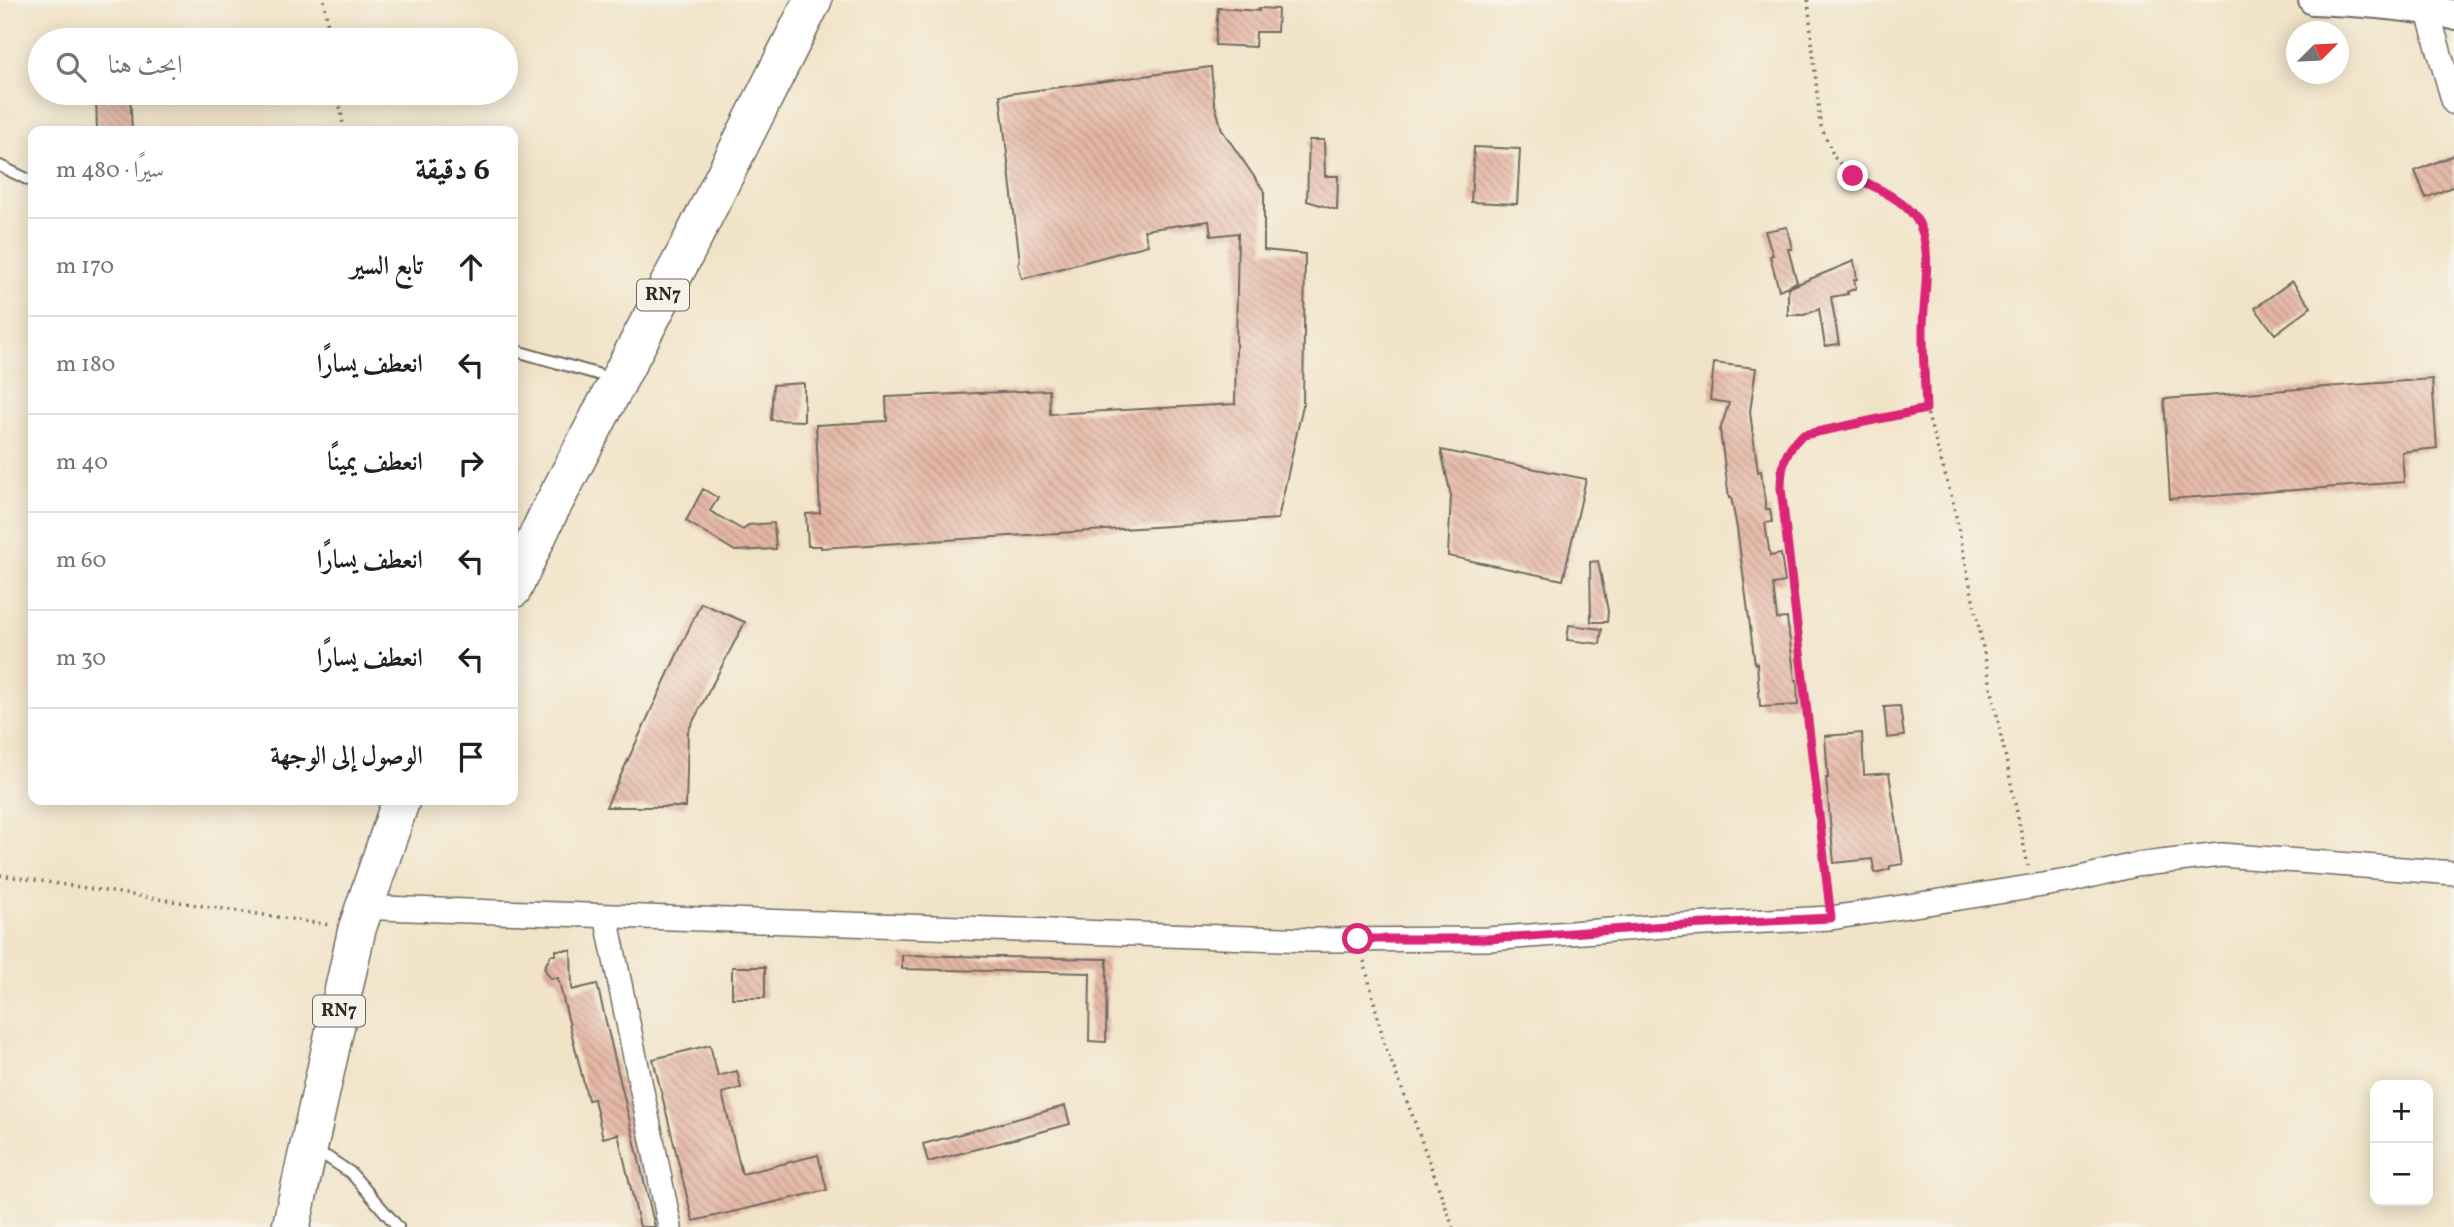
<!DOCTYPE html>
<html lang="ar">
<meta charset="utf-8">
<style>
body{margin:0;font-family:Vollkorn,Amiri,serif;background:#f6f6f6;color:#202124;direction:rtl}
.controls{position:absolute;right:21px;bottom:21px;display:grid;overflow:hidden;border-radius:14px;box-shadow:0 4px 18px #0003}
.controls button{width:63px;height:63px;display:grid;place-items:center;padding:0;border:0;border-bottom:2px solid #e0e0e0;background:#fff;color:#202124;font:35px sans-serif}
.compass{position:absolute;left:2286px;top:21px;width:63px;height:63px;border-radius:50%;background:#fff;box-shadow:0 4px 18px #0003;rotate:66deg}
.stop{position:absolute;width:21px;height:21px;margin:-16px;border:5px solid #db2777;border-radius:50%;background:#fff}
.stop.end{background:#db2777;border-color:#fff;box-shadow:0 2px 7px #0008}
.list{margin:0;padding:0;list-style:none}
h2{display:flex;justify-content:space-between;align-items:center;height:91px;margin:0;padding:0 28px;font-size:30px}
h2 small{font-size:23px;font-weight:400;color:#757577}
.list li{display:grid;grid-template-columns:46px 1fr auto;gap:21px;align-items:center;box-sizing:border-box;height:98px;padding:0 28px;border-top:2px solid #e0e0e0}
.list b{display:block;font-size:26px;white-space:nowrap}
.list em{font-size:23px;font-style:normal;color:#757577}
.icon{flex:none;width:38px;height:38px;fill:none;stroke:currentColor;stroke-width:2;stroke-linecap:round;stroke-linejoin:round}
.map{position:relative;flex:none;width:2454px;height:1227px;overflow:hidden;direction:ltr}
.search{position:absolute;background:#fff;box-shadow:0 4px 18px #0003;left:28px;top:28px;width:490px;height:77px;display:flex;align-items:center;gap:18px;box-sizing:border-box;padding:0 24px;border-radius:38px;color:#757577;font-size:26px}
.panel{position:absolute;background:#fff;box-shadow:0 4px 18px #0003;left:28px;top:126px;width:490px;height:679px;border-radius:14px;direction:rtl}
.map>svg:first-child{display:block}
.building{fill:url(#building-back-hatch)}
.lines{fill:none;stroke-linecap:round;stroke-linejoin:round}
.service-casing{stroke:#706b62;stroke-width:14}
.minor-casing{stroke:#706b62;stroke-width:26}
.tertiary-casing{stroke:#706b62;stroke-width:32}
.trunk-casing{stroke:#706b62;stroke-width:40}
.path{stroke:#706b62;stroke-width:3.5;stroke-dasharray:2 5;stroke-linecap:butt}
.service{stroke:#fff;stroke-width:10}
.minor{stroke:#fff;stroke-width:23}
.tertiary{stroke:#fff;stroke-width:28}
.trunk{stroke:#fff;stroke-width:37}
.route{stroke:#db2777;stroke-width:9}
.labels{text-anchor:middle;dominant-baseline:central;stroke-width:6;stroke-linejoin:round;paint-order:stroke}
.shield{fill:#f7f3e8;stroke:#686764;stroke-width:2}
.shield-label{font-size:19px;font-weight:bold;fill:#2b2b2b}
</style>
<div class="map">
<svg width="2454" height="1227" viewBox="0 0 2454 1227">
<defs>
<pattern id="building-back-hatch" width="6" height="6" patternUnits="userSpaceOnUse" patternTransform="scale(1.75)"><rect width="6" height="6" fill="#e5b6a4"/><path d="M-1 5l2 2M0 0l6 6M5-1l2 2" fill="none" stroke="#ba9486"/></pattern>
</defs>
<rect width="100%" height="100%" fill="#f7f3e8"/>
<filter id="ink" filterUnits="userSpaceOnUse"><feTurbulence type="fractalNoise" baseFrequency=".0143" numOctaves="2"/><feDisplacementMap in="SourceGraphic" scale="14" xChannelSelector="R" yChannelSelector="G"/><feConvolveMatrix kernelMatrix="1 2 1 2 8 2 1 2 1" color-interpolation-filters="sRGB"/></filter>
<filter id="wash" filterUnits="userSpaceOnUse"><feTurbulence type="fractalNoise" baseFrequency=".00686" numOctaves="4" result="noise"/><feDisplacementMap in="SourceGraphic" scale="28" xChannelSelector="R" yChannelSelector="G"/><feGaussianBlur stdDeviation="1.57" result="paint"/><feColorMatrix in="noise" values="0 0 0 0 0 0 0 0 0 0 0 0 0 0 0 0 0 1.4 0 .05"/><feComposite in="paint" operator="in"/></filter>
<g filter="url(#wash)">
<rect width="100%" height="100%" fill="#f1e3c7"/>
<g id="blocks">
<!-- building -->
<path class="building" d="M1218,8L1259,11V8L1278,9L1277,32H1256L1255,47L1215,45Z
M1211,67L1214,101L1222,130L1264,191V250L1305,254L1303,405L1278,519L821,548V546H808L806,514L820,513L816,425L887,421L886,397L1049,390L1050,414L1235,404L1238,233L1211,236L1209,221L1144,230L1148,245L1022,279L1018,263L1020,262L1000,95Z
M96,93H130L132,131H97Z
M1309,140H1324L1325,176H1338L1337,210L1307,201Z
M1474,147L1520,149L1517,204L1471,202Z
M2454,155V186L2426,198L2415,171Z
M1787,227L1792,249H1788L1797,282L1779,290L1770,256L1773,255L1765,231Z
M1854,261L1857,279L1854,280L1856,288L1847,292L1848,294L1831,297L1839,344L1825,346L1819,309L1804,315H1788V288Z
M2292,281L2311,307L2275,334L2255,308Z
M1714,363L1756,368L1750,412L1758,472L1761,471L1766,509H1770L1772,522L1765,523L1770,556L1781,554L1785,582L1773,584L1777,619L1787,618L1795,680H1797L1798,705L1760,707L1757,663L1755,664L1737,528L1731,497L1729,498L1720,430L1729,403L1710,400Z
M2432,379L2437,448L2402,452L2404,482L2170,499L2164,399Z
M804,383V421L771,420L773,385Z
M1441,450L1586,479L1563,580L1448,556L1451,496Z
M703,489L718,498L710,511L743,530L748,525L774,523L776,549L735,551L686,521Z
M1598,561L1608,611L1607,622H1591L1590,562Z
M701,603L745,622L688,731L686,807H606Z
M1569,625L1602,629L1600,644L1567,640Z
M1900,706L1904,736L1887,738L1884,707Z
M1862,733L1864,775L1889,773L1903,864L1890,866V869L1875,873L1872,859L1834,863L1826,778H1828L1825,736Z
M556,950H571L572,990L597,984L655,1227H640L618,1134L603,1138L594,1099L588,1100L558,978H550L544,968L551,955H556Z
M902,955L1107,959L1106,1042L1089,1041L1090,973L902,969Z
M732,967H765V998H732Z
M710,1045L718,1076L737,1071L741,1088L722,1093L742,1174L818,1155L827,1190L693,1221L653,1059Z
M1065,1106L1070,1124L928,1162L923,1144Z"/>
</g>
</g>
<g filter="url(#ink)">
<use href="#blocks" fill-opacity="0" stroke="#706b62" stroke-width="2"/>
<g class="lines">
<defs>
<path id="service" d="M0,166L33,182
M513,350L597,374
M327,1157L351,1173L398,1227"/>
<path id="minor" d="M2422,0L2427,9L2454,103
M365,904L382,908L1310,940L1488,939L1665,926L1831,918L2068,881L2135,865L2221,855L2454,873
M606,916L670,1227"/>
<path id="tertiary" d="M2313,0C2360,2 2407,5 2454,15"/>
<path id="trunk" d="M513,589L547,516L688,248L813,0
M291,1227L357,929L401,800"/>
</defs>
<!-- service casing -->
<use href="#service" class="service-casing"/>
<!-- minor casing -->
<use href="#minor" class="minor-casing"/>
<!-- tertiary casing -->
<use href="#tertiary" class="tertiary-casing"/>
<!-- trunk casing -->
<use href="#trunk" class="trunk-casing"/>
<!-- path -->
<path class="path" d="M324,0L330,40
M1808,0L1820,124L1834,157L1843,167L1853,176L1885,192L1902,204L1916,218L1924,236L1927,260L1923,335L1926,409L1953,502L2028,866
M338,93L344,131
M0,875L330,925
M1828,899L1781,488C1781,467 1785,448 1803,435L1926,409
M1364,961L1385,1046L1411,1112L1453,1227"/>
<!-- service -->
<use href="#service" class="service"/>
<!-- minor -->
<use href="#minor" class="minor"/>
<!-- tertiary -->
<use href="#tertiary" class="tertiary"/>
<!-- trunk -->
<use href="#trunk" class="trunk"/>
</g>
</g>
<g class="lines" filter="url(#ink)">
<!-- route -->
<path class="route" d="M1358,939H1488L1665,926L1831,918L1781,488C1781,467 1785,448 1803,435L1926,409C1925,384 1923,359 1923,334C1922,300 1936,246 1915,217C1900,197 1874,187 1853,176"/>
</g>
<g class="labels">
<!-- shield labels -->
<g class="shield">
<rect x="637" y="279.5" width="52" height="31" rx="5"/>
<rect x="313" y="995.5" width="52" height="31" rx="5"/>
</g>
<g class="shield-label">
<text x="663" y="295">RN7</text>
<text x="339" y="1011">RN7</text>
</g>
</g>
</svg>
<div class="controls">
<button>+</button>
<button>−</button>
</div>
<svg class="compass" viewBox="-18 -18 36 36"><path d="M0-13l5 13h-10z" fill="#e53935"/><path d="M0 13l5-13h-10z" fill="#757577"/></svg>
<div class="stop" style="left:1358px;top:939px"></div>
<div class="stop end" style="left:1853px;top:176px"></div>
<div class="search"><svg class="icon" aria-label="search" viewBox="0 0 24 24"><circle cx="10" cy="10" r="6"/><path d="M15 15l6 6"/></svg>ابحث هنا</div>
<section class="panel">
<h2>6 دقيقة<small>سيرًا · 480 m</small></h2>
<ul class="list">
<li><svg class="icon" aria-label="ahead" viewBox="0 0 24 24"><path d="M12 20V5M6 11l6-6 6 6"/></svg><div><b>تابع السير</b></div><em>170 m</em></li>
<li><svg class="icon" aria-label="left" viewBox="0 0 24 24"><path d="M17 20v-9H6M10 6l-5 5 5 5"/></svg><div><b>انعطف يسارًا</b></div><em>180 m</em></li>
<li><svg class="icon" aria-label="right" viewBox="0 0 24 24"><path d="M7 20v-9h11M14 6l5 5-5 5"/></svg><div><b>انعطف يمينًا</b></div><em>40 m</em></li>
<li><svg class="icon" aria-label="left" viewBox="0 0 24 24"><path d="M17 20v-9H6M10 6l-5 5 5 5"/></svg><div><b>انعطف يسارًا</b></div><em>60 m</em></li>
<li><svg class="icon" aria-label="left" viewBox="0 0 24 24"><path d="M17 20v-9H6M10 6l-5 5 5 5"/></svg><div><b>انعطف يسارًا</b></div><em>30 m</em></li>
<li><svg class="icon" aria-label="arrive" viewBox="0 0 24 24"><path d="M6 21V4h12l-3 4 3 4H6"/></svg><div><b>الوصول إلى الوجهة</b></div></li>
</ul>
</section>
</div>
